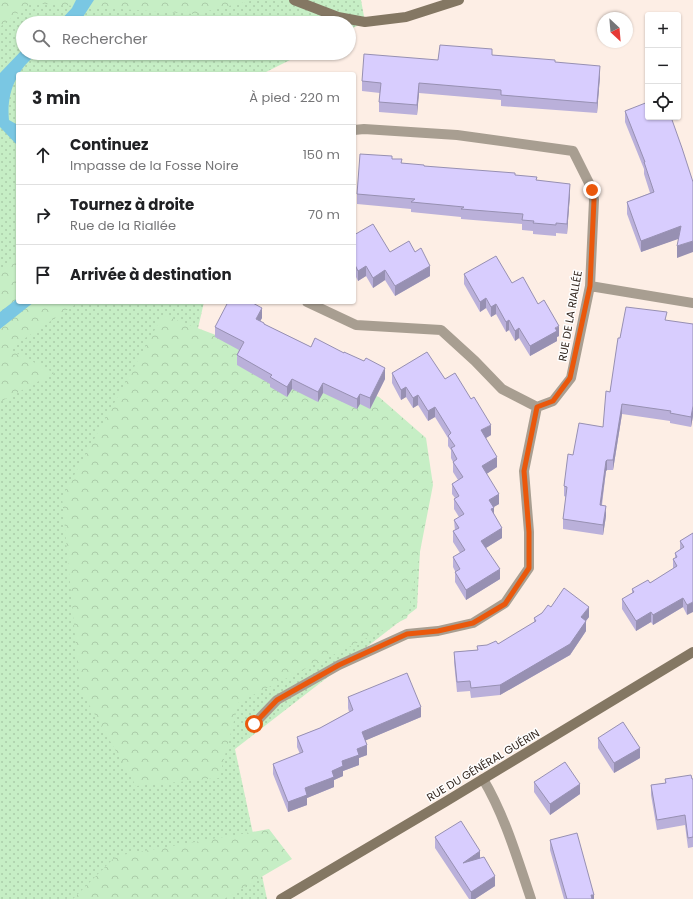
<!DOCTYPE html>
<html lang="fr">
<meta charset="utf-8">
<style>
body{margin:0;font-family:Poppins,sans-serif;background:#f2f2f2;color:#202124}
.controls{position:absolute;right:12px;top:12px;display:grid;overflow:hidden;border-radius:4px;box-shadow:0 1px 3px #0004}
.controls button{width:36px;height:36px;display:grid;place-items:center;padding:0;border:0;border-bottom:1px solid #e0e0e0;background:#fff;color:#202124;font:20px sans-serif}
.compass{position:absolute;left:597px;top:12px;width:36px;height:36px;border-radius:50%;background:#fff;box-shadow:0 1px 3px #0004;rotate:154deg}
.stop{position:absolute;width:12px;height:12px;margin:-9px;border:3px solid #ea580c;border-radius:50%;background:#fff}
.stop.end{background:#ea580c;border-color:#fff;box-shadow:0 1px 4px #0008}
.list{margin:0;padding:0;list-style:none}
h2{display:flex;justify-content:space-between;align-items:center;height:52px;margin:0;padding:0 16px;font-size:17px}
h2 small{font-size:13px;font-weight:400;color:#757577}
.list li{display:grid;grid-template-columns:26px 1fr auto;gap:12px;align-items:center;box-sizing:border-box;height:60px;padding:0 16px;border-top:1px solid #e0e0e0}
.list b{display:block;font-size:15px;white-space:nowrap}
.list p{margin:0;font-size:13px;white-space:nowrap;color:#757577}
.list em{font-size:13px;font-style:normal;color:#757577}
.icon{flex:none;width:22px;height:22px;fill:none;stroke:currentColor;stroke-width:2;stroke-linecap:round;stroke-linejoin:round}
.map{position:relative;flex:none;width:693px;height:899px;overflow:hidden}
.search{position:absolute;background:#fff;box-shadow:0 1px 3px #0004;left:16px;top:16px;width:340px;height:44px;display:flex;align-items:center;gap:10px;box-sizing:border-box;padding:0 14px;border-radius:22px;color:#757577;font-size:15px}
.panel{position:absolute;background:#fff;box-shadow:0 1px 3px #0004;left:16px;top:72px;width:340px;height:232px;border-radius:4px}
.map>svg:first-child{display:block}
.grass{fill:url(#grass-dots)}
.forest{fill:url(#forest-crowns)}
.water{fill:#7ac7e3}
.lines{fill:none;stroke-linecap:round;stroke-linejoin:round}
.street{stroke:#a89e91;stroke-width:10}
.secondary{stroke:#847763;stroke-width:10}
.wall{fill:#bab0da}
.shaded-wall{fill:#9790b2}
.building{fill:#d8cdfe;stroke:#9790b2}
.route{stroke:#ea580c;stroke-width:5}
.labels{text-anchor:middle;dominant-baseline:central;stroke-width:3;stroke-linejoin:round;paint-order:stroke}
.street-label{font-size:11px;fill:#34271f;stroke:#fefefe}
</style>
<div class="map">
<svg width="693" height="899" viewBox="0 0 693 899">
<defs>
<pattern id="grass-dots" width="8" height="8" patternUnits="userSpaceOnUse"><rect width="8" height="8" fill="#c6eec5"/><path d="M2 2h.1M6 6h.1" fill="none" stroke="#abcca9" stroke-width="1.8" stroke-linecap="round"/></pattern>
<pattern id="forest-crowns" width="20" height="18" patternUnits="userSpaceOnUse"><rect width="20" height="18" fill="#c6eec5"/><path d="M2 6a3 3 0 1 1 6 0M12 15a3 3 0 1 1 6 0" fill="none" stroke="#abcca9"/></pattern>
</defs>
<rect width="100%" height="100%" fill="#fdeee5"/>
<!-- grass -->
<path class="grass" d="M0,0H361L365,22L349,30V23H23V53H304L262,74H18V302H204L188,372L426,438L417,608L235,749L267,899H0Z"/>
<!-- forest -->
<path class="forest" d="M0,0H254L195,14L31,3L0,27Z
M18,255V302H79L9,349L54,373L0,402V270Z
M163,315L379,397L426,438L433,485L407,618L239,702L219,778L136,786L80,689L62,497Z
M269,829L292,859L224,899H73L116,856Z"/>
<!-- water -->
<path class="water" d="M76,0H94L79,23H58L72,8Z
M23,49V53H38C17,69 6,93 9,120L18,125V146L0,127V73Z
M18,298V302H34L0,329V312Z"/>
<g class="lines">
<!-- street -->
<path class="street" d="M590,286L693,303
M307,302L356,325L441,330L475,361L502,389L537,407L553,401L571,378L590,286L594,200L592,189L573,151L457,135L364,129L354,130
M254,724L277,700L339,665L407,634L438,631L473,623L505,603L529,568V532L524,471L537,407
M483,779C505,816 517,858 531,899"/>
<!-- secondary -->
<path class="secondary" d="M294,0L338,17L365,22L406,17L459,0
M281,899L445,802L693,652"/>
</g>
<!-- wall -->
<path class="wall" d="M492,55L555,62L600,76L597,113L501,106V100L419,93L417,115L379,112V102L380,93L362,91V81L438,60Z
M625,111L693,182L677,258L679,238L641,252L627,214V202L650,193L644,174V169L625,122Z
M392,159L402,163L424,166L515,175L537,180L570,194L567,234L556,233V236L533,234V231L522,230V224L461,219V217L411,212V209L357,204V194Z
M354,235L390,252L430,276L395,296L385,280L373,288L366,276L358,281L354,273Z
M464,274L512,283L538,304L559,336L557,337V341L530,356L519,338L515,341L509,330L506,332L496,314L491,317L486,308L480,312L464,284Z
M262,318L260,321L264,324L311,347L385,379L370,409L360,404L357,409L323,393L318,402L292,389L287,397L270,387V384L237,365V355L239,350L215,337V327Z
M667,321L693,324V416L691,427L670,423V421L622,414L613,470H607L606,471L602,505L606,516L603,535L563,529V519L566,497L564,496V486L573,455L603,427L620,338Z
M392,373L445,379L491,435L486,438L497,467L486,474L499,504L493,507L494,514L502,538L486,548L500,579L466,600L455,582V571L453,567V557L460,553L453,542V531H455L454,520L459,517L454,509V499L455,498L452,494V484L458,480L453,472V462L451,458V450L448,446V438L435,417L428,421L418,405L413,408L406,397L401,400L392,383Z
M693,533L687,615L683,607L653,625L651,622L636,631L622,609V599L632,594V589L650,583L673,569V559L675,558V553L680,550V541Z
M551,607L589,617L586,621V631L570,655L500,695L471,698L470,691L457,692L454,662V652L477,650L498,644L534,623V618L542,613Z
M348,697L421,717L366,740L367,755L359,758V765L343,771V776L334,780V787L307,798V805L288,812L273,774V764L300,754L297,747V737L320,728L349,712L348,708Z
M598,738L640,758L614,773L598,748Z
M665,779H693V847L688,848L685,825L657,830L651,795V785L665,783Z
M534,782L580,794L550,815L534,792Z
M435,837L480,858L495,886L475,899H469L435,848Z
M550,840L594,899H564L550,850Z"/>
<!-- shaded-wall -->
<path class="shaded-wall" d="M600,66V76L597,113V103Z
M419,83V93L417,115V105Z
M570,184V194L567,234V224Z
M681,226V238L641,252V241Z
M693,241V252L677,258V246Z
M366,266V276L358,281V271Z
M430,266V276L395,296V286Z
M385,270V280L373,288V278Z
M486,298V308L480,312V302Z
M496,304V314L491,317V307Z
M262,308V318L256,329V319Z
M509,320V330L506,332V322Z
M559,326V336L557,337V341L530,356V346Z
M519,328V338L515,341V331Z
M385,368V379L370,409V398Z
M292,379V389L287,397V387Z
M323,383V393L318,402V392Z
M406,387V397L401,400V390Z
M360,394V404L357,409V399Z
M418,395V405L413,408V398Z
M622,404V414L613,470V460Z
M693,406V416L691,427V417Z
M435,407V417L428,421V411Z
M491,425V435L481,441V430Z
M497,457V467L482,477V466Z
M607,460V470L606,471L600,515V505L606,461Z
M499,494V504L489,510V500Z
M606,506V516L603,535V525Z
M494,508V518L491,509Z
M502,528V538L481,551V541Z
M500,569V579L466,600V590Z
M683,598V607L653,625V615Z
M693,602V612L687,615V605Z
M589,607V617L581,627V617Z
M651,612V622L636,631V621Z
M586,621V631L570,655L500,695V685Z
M421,707V717L362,742V732Z
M367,745V755L359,758V765L343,771V776L334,780V787L307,798V805L288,812V802L305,788L332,771L342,761L357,749Z
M640,748V758L614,773V763Z
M580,784V794L550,815V804Z
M480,851V862L463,863Z
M495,876V886L475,899H471V892Z
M591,895H594V899H591Z"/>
<!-- building -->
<path class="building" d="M440,45L492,49V55L555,60V62L600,66L597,103L501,95V90L419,83L417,105L379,102L381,83L362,81L364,54L438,60Z
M648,102V117H671L682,148L693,182V241L677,246L681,226L641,241L627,202L654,192L644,162H645L625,111Z
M360,154L392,156V159H402L401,163L424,165V166L515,173V175L537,177L536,180L570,184L567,224L556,223V225L533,223L534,221L522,220L523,214L461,209L464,207L411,202L415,199L357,194Z
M373,224L390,252L409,241L415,252L421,248L430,266L395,286L385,270L373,278L366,266L358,271L354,263V235Z
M496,256L512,283L523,277L538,304L544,300L559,326L555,328L557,331L530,346L519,328L515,331L509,320L506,322L496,304L491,307L486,298L480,302L464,274Z
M228,302H251L262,308L256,319L264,323V324L311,347L315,338L344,353V352L364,361L366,358L385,368L370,398L360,394L357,399L323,383L318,392L292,379L287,387L270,377L272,375L237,355L244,342L215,327Z
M626,307L667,312L665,320L693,324V406L691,417L670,413L671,411L622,404L613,460H607L606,461L600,505L606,506L603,525L563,519L567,487L564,486L568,454L573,455L579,423L603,427L606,391L610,392L618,338H620Z
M427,352L445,379L455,373L471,399L474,397L491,425L481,430L497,457L482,466L499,494L489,500L494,508L491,509L502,528L481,541L500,569L466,590L455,572L460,569L453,557L465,550L453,531L459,528L454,520L464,514L454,499L459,496L452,484L463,477L453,462L457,459L451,448L455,446L448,436L451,433L435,407L428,411L418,395L413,398L406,387L401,390L392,373Z
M693,533V602L687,605L683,598L653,615L651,612L636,621L622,599L634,592L632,589L648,580L650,583L677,566L673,559L677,557L675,553L684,547L680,541Z
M564,588L589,607L581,617L586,621L570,644L500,685L471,688L470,681L457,682L454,652L478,650L477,646L487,645L496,641L498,644L516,633L536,621L534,618L542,613L548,605L551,607Z
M407,673L421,707L362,732L367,745L357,749L359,755L342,761L343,766L332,771L334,777L305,788L307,795L288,802L273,764L303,752L297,737L320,728L353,710L348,697Z
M623,722L640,748L614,763L598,738Z
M565,762L580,784L550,804L534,782Z
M691,775L692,779H693V837L688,838L685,815L657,820L651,785L666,783L665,779Z
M461,821L480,851L463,863L484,857L495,876L471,892L435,837Z
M577,833L594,895H591L592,899H567L550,840Z"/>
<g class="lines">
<!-- route -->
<path class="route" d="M254,724L277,700L339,665L407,634L438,631L473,623L505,604L529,568V532L524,471L537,407L553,401L570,378L590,286L594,200L592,190"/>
</g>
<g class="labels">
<!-- street labels -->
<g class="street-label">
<text transform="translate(570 316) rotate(-80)">RUE DE LA RIALLÉE</text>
<text transform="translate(483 765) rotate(-31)">RUE DU GÉNÉRAL GUÉRIN</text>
</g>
</g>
</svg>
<div class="controls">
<button>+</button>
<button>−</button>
<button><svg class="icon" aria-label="locate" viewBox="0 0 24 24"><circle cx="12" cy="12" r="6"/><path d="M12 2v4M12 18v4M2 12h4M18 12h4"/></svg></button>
</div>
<svg class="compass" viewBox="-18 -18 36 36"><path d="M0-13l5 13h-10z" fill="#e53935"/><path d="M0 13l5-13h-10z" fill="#757577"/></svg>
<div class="stop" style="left:254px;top:724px"></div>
<div class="stop end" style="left:592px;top:190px"></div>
<div class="search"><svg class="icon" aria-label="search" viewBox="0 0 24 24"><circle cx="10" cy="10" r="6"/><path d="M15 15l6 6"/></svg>Rechercher</div>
<section class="panel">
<h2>3 min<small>À pied · 220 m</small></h2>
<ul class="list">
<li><svg class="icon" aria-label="ahead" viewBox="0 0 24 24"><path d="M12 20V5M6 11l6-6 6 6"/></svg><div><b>Continuez</b><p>Impasse de la Fosse Noire</p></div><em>150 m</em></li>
<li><svg class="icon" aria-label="right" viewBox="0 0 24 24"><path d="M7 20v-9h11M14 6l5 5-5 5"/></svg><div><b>Tournez à droite</b><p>Rue de la Riallée</p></div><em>70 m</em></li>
<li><svg class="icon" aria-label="arrive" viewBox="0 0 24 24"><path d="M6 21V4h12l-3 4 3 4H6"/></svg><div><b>Arrivée à destination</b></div></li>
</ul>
</section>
</div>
